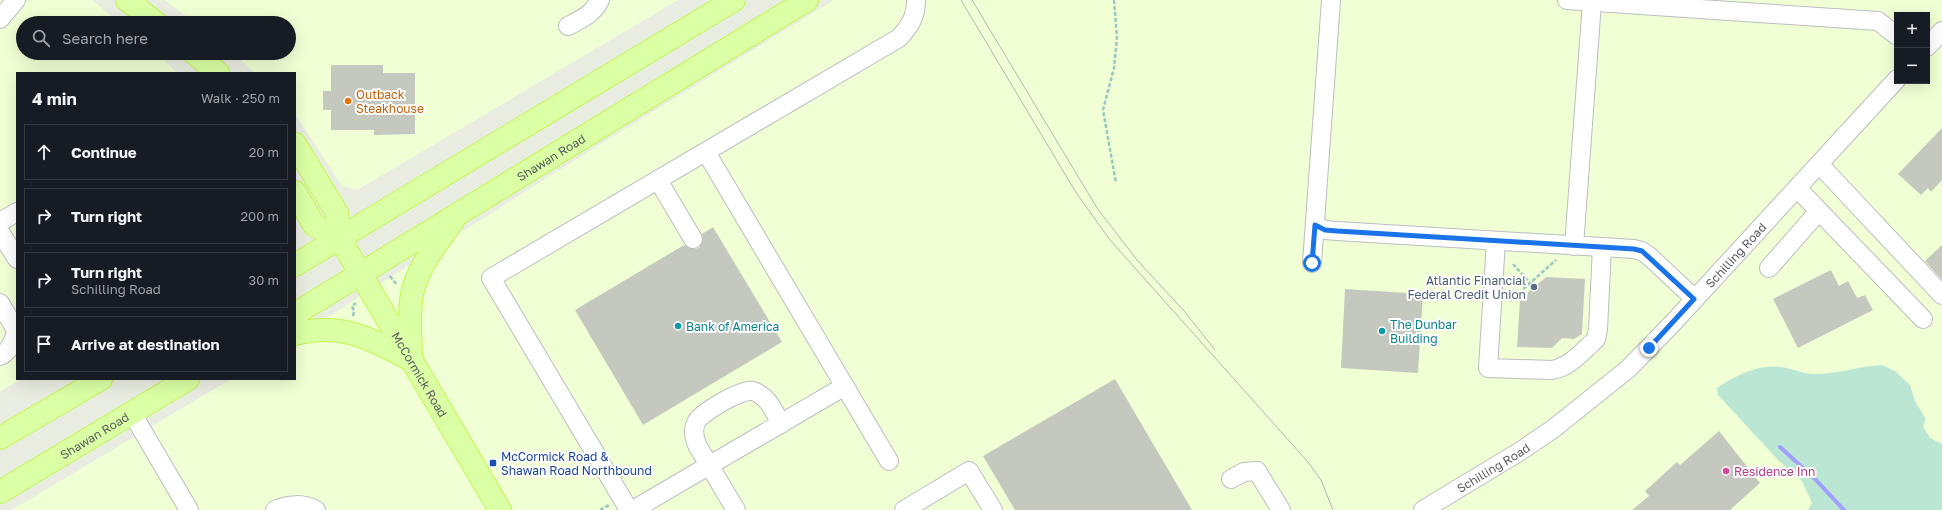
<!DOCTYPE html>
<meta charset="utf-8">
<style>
body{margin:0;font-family:"Golos Text",sans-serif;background:#242831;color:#f1f3f6}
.controls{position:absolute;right:12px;top:12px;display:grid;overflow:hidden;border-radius:0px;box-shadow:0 4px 16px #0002}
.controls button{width:36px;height:36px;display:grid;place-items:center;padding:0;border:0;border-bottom:1px solid #363941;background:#171b24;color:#f1f3f6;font:20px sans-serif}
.stop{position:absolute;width:12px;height:12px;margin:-9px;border:3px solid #1a73e8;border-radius:50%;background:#fff}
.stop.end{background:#1a73e8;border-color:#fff;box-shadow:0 1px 4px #0008}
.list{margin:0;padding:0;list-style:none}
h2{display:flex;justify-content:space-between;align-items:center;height:52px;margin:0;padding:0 16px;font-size:17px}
h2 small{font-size:13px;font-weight:400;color:#9ea1a6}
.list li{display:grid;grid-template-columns:26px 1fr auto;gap:12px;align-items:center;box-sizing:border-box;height:56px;margin:0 8px 8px;padding:0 8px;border:1px solid #363941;border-radius:0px}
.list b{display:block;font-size:15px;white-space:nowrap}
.list p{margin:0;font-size:13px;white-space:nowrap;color:#9ea1a6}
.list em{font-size:13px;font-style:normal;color:#9ea1a6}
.icon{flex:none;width:22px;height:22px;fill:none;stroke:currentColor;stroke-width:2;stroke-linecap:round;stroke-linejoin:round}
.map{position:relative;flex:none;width:1942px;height:510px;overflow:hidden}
.search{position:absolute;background:#171b24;box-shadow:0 4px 16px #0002;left:16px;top:16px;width:280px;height:44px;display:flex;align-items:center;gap:10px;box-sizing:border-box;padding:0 14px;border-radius:22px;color:#9ea1a6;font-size:15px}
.panel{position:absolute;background:#171b24;box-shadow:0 4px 16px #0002;left:16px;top:72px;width:280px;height:308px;border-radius:0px}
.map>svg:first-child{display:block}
.commercial{fill:#f0ffd4;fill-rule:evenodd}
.green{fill:#bce6d4}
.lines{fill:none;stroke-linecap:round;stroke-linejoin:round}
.stream{stroke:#a09fff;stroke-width:4}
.building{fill:#c5c8be}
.minor-casing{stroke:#bdbcc3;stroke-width:20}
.major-casing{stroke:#c5f552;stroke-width:24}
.path{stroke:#97c9c2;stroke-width:2.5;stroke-dasharray:4 2;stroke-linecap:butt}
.minor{stroke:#fff;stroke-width:18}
.major{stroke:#daffa4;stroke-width:22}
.tram{stroke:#b5b5b6;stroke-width:1}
.route{stroke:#1a73e8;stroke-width:5}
.food-dot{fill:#e8710a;stroke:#fff;stroke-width:1.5}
.service-dot{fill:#5c6f8a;stroke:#fff;stroke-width:1.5}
.culture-dot{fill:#0f9aa8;stroke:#fff;stroke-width:1.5}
.transit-dot{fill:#1a4fb4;stroke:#fff;stroke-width:1.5}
.hotel-dot{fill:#d1479c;stroke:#fff;stroke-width:1.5}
.labels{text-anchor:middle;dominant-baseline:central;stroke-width:4;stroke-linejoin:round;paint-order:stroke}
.food-label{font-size:12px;fill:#c56008;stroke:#fff;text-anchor:start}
.street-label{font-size:12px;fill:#5b5a63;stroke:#fff}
.service-label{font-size:12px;fill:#4e5e75;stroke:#fff;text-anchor:end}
.culture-label{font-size:12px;fill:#0d838f;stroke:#fff;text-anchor:start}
.transit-label{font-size:12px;fill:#164399;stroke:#fff;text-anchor:start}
.hotel-label{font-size:12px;fill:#b23c85;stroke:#fff;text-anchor:start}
</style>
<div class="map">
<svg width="1942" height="510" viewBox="0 0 1942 510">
<rect width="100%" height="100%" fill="#e9ede1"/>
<!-- commercial -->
<path class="commercial" d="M0,0H92L120,23H23V53H158L177,73H17V379H22L0,391Z
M165,0H678L357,190L342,186L295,114V73H254L234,53H289V23H195Z
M834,0H1942V510H12L231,379H295V338L588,152ZM1897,15H1927V81H1897Z"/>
<!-- green -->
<path class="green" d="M1882,365L1895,371L1910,385L1915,401L1926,419L1923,426L1930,438L1942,444V510H1808L1812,503L1802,481L1779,461L1718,395L1717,388C1735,376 1758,364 1780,367C1791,368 1801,373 1812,374C1835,375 1859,366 1882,365Z"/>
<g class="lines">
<!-- stream -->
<path class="stream" d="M1780,447L1815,479L1844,510"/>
</g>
<!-- building -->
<path class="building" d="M331,65H383V73H415V134L374,135V130H331V110H323V91H331Z
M1942,128V180L1931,192L1928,188L1921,195L1898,174Z
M713,227L782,342L643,425L575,310L684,245L693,249L699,248L703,239L702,234Z
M1942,245V280L1925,261Z
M1831,270L1839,286L1848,281L1857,298L1865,295L1873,310L1798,348L1773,299Z
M1546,277L1585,279L1582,334L1574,339L1562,338L1552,348L1517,347L1520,299H1527L1528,292Z
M1345,289L1423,294L1418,373L1341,368Z
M1115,379L1192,510H1015L983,456Z
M1719,431L1760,483L1730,510H1632L1649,496L1645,491L1677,462L1680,465Z"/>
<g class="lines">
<defs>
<g id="minor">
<path d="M1567,0L1878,21L1897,36"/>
<path d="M0,19L16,0"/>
<path d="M568,26C582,19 593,14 600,0"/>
<path d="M1927,47L1942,31"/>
<path d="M706,152L889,461"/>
<path d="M1819,164L1942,295"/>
<path d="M658,180L693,239"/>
<path d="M1797,188L1923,319"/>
<path d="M0,222L17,212"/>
<path d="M1315,225L1325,230L1337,231L1634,249L1642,251L1650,257L1695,299"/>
<path d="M0,232L17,259"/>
<path d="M1496,241L1488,368L1552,370C1569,367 1580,354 1592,343L1596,339L1598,329L1602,247"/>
<path d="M1574,246L1592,2"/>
<path d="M1312,263L1331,0"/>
<path d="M1769,268L1819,211"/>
<path d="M0,303L16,330C14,342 10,351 0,356"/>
<path d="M132,413L189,510"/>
<path d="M1231,479L1244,472L1257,471L1281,510"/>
<path d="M275,510C288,504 303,503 316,510"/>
<path d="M629,510L491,278L899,38C910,26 916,17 916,0"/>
<path d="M633,510L845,386"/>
<path d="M736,510L697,445C694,437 692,429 697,421C702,412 743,388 753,391C768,396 774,411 781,424"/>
<path d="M904,510L969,471L993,510"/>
<path id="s1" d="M1423,510L1519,452L1553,429L1628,369L1671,325L1897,79"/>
</g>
<g id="major">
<path d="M127,0L156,23"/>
<path d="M194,53L218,73"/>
<path id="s2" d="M295,144L337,213L340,239L500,510"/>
<path d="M295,192L314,225L340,239"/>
<path d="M295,265L734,0"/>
<path id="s3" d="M295,314L807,0"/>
<path d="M295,334C343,322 370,339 411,360"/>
<path d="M411,359C411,338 408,315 412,294C418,266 437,244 453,221"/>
<path d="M0,438L101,379"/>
<path id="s4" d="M0,492L188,379"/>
</g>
</defs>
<!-- minor casing -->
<use href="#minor" class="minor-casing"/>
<!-- major casing -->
<use href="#major" class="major-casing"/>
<!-- path -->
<path class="path" d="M1114,0L1117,38L1114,68L1103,110L1116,183
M241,58L244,53
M1513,264L1530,283
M390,276L397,285
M1510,301L1556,260
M353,316L354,311L352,306L356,303
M600,510L609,505"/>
<!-- minor -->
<use href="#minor" class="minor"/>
<!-- major -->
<use href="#major" class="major"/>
<!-- tram -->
<path class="tram" d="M961,0L1075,191L1110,240L1308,462L1321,480L1333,510
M972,0L1097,208L1137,260L1185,312L1215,350"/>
</g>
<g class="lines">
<!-- route -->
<path class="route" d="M1312,263L1315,225L1325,230L1337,231L1634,249L1642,251L1694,299L1649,348"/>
</g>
<!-- markers -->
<circle class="food-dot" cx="348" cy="101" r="4"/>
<circle class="service-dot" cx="1534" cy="287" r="4"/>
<g class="culture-dot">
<circle cx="678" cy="326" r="4"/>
<circle cx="1382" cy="331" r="4"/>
</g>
<rect class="transit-dot" x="489" y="459" width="8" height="8" rx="2"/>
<circle class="hotel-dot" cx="1726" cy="471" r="4"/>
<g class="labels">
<!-- food labels -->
<g class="food-label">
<text x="356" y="94">Outback<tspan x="356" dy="14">Steakhouse</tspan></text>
</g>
<!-- street labels -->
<g class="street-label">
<text stroke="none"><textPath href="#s3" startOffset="300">Shawan Road</textPath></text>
<text stroke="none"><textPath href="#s1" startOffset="406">Schilling Road</textPath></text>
<text stroke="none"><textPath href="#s2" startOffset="264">McCormick Road</textPath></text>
<text stroke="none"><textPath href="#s4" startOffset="110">Shawan Road</textPath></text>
<text stroke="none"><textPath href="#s1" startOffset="82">Schilling Road</textPath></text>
</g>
<!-- service labels -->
<g class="service-label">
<text x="1526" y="280">Atlantic Financial<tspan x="1526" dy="14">Federal Credit Union</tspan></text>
</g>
<!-- culture labels -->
<g class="culture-label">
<text x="1390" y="324">The Dunbar<tspan x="1390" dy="14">Building</tspan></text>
<text x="686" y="326">Bank of America</text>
</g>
<!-- transit labels -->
<g class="transit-label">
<text x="501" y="456">McCormick Road &amp;<tspan x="501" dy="14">Shawan Road Northbound</tspan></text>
</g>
<!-- hotel labels -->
<g class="hotel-label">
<text x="1734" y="471">Residence Inn</text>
</g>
</g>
</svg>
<div class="controls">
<button>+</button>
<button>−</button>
</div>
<div class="stop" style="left:1312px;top:263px"></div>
<div class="stop end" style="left:1649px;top:348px"></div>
<div class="search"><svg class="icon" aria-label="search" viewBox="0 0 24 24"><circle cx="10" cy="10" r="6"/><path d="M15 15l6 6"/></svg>Search here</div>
<section class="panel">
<h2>4 min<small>Walk · 250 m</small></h2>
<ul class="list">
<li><svg class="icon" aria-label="ahead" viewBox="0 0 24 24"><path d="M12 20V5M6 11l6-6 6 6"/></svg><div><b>Continue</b></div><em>20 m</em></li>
<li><svg class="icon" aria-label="right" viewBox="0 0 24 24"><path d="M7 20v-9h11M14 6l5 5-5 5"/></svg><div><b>Turn right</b></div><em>200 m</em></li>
<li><svg class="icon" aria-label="right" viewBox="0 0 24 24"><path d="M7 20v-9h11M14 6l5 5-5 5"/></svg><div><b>Turn right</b><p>Schilling Road</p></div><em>30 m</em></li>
<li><svg class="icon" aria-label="arrive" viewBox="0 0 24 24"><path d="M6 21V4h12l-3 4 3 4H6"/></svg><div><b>Arrive at destination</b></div></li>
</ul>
</section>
</div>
